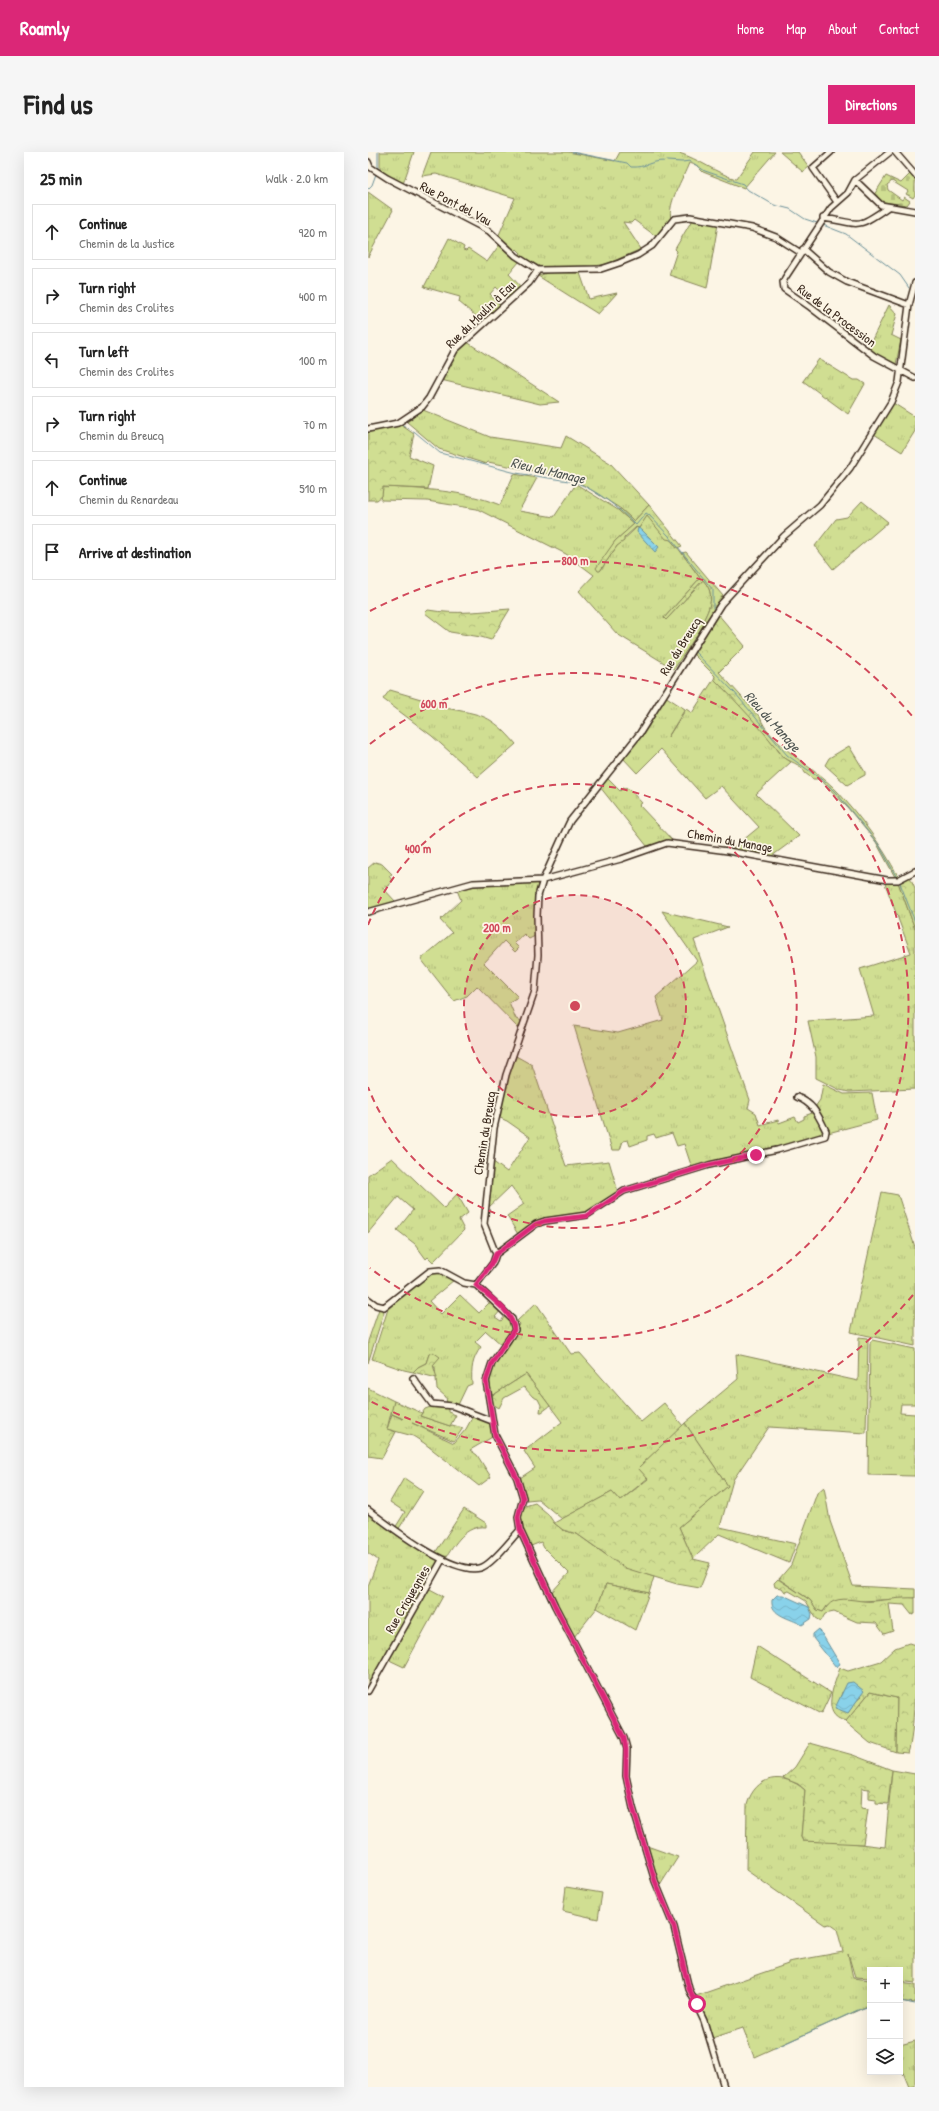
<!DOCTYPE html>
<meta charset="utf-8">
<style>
body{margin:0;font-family:"Patrick Hand",sans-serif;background:#f6f6f6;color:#222}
.controls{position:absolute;right:12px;bottom:12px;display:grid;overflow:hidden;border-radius:0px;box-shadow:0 4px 16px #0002}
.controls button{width:36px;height:36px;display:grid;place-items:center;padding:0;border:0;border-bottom:1px solid #e0e0e0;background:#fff;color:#222;font:20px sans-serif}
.stop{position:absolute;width:12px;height:12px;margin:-9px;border:3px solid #db2777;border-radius:50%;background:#fff}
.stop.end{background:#db2777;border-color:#fff;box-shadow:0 1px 4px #0008}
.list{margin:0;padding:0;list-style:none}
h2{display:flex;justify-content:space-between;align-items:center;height:52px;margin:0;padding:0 16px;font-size:17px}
h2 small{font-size:13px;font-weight:400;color:#767676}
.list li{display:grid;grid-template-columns:26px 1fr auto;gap:12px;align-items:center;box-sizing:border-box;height:56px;margin:0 8px 8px;padding:0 8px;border:1px solid #e0e0e0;border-radius:0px}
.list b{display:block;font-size:15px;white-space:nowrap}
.list p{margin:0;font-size:13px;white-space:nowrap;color:#767676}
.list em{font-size:13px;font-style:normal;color:#767676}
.icon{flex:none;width:22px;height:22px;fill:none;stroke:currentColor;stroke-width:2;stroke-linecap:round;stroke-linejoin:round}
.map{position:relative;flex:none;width:547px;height:1935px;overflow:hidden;border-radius:0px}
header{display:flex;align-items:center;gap:24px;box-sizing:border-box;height:56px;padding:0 20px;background:#db2777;color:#fff}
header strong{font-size:19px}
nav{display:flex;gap:22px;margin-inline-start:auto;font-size:14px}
.intro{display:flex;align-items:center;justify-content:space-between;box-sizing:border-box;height:96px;padding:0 24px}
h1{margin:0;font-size:28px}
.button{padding:10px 18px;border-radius:0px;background:#db2777;color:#fff;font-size:14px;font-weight:700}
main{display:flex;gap:24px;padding:0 24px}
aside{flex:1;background:#fff;border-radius:0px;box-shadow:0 4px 16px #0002}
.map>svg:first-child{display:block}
.grass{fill:url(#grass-tufts);stroke:#868458}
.forest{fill:url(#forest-crowns);stroke:#868458;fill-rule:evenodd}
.cemetery{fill:url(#cemetery-stones);stroke:#868458}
.water{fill:url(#water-waves);stroke:#6a8f98}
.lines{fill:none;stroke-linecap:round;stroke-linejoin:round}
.stream{stroke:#6a8f98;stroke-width:1}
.minor-casing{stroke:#3b2a1e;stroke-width:8}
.minor{stroke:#fcf5e5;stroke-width:5}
.route{stroke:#db2777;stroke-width:5}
.ring{fill:none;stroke:#d1495b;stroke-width:2;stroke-dasharray:7 5}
.labels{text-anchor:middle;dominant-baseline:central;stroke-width:3.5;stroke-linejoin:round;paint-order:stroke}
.street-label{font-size:13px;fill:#3b2a1e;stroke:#fcf5e5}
.water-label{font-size:14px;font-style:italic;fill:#4e5451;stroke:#fcf5e5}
.centre{fill:#d1495b;stroke:#fcf5e5;stroke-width:2}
.ring-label{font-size:12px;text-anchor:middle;font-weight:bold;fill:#d1495b;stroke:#fcf5e5;stroke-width:3.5;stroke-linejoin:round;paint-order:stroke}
</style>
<header>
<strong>Roamly</strong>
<nav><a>Home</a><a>Map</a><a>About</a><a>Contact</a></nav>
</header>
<div class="intro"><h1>Find us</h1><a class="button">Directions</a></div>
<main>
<aside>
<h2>25 min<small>Walk · 2.0 km</small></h2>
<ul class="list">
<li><svg class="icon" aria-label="ahead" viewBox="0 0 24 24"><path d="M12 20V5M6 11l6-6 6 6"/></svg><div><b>Continue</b><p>Chemin de la Justice</p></div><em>920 m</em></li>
<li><svg class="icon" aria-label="right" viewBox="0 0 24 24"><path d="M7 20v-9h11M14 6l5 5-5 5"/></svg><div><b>Turn right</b><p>Chemin des Crolites</p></div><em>400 m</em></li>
<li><svg class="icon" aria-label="left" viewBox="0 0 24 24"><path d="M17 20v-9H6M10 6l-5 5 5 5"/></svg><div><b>Turn left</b><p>Chemin des Crolites</p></div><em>100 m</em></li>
<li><svg class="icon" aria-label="right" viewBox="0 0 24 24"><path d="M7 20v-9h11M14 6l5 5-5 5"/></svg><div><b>Turn right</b><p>Chemin du Breucq</p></div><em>70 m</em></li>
<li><svg class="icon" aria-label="ahead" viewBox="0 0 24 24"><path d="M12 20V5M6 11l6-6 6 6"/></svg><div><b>Continue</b><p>Chemin du Renardeau</p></div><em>510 m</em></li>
<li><svg class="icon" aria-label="arrive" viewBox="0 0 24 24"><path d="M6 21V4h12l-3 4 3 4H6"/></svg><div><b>Arrive at destination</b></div></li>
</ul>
</aside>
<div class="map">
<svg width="547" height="1935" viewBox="0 0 547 1935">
<defs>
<pattern id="grass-tufts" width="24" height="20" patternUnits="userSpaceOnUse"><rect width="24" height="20" fill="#d0de92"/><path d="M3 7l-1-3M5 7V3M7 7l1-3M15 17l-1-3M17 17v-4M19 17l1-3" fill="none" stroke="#b4bf7d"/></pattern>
<pattern id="forest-crowns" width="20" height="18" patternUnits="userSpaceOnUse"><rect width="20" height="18" fill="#d0de92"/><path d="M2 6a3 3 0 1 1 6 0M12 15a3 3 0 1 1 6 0" fill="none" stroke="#b4bf7d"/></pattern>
<pattern id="cemetery-stones" width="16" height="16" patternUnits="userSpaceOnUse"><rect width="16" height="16" fill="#d0de92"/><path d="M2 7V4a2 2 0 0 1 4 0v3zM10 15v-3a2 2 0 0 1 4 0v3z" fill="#b4bf7d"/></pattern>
<pattern id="water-waves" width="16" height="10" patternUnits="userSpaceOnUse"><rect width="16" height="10" fill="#89d2ea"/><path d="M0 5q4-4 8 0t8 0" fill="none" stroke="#77b4c8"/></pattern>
</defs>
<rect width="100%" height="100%" fill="#fcf5e5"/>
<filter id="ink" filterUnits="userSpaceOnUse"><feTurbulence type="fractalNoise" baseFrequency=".025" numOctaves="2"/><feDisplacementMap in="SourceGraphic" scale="8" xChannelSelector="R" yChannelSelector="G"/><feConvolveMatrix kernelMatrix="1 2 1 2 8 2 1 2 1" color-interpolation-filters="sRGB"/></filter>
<g filter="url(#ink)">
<!-- grass -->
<path class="grass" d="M12,0H46L35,32L12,20Z
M63,0H200L247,9L252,0C271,0 293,0 311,1C331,7 348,21 368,27L387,0H407L376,36L335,20L328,13L321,11C315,27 299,51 303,67L289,85L266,68L263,71L255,70L273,97L239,112L214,116L173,115L151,104L153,101L149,97L146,100L130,85L147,46L68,22L54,24Z
M412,0H430L441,15L435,20Z
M0,40L25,58L0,105Z
M324,68L350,72L339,136L301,123L309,99L307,97Z
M81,86L96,95L95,98L98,99L100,97L119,110L132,92L151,110L141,122L153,135L140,147L128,135L122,142L133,154L115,170L91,150L92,145L56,135Z
M182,120L212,121L221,147L249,141L230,162L170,124Z
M521,153L529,162L523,183L533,188L528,212L499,198Z
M99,190L191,250L172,252L73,228L86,203Z
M451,207L485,228H491L497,232L480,262L435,229Z
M525,251L547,265V279L534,300L506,282Z
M55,258L122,285L193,296L198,284L242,311L281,353L266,369L253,357L206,327L120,310L118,312L71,297L39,270Z
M146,322L169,326L151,359L186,365L208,332L250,358L266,372L247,389L232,419L249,394L269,375L271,376L279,363L310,396L332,426L296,466L298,468L335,428C347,441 343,453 336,467L338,469L306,517L249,482L211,439L226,423L198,402L109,357L59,349L13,348L15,335C56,337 94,338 132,353Z
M494,349L520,370L465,417L447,394L468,367L479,365Z
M346,527L390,571L414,604L423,610L388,642L431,684L404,704L363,698L391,675L353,634L337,646L293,597L269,621L255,606L275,581L297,544L317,557L300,585L318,557L324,561Z
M22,538L77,554V556C115,563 122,562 148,592L110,625L64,584L15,547Z
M239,626L252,639L255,636L261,637L274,651L271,653L304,688L279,694L232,635Z
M7,710L14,712L24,722L21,724L24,728L21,734L15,736L28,750L0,757V716Z
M516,729L530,730L547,777V937L481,940L472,938L448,926V905L440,869L506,864L492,817L543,801Z
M170,731L167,754V784L161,787L156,782L146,791L151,796L147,800L136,789L116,811L150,845L141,850L148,867L155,869L152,878L109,834L99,844L86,849L53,807L84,781L72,768L93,748L89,738L118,732Z
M294,759L360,775L326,788L382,948L380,956L388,961L392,973L410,968L411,971L427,965L430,970L436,967V964L447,960L456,982L421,993L324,1016L316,992L309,994L304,981L288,986L286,982L279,984V988L262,994L260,988L255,989L252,998H244L206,874L250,881L295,868L288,845L329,809Z
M148,904L164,913L198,1014L241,1009L249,1036V1040L221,1061L174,1068L151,1084L139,1064L156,1052L143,1034L119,1057L124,1009L139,1020L162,985L139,969L130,965L141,922Z
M455,932L476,942L504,941L509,968L460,981L447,955L452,948Z
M24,1006L76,1056L89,1042L100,1061L91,1068L96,1078L65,1110L60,1105L58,1107L47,1092L29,1078L45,1058L30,1045L0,1081V1023Z
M514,1040L530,1043L547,1095V1194L483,1180Z
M64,1120H72L86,1128L61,1149L73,1162L92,1143L111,1161L123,1149L133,1158L127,1165L133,1169L138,1163C149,1174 142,1183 134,1193L118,1179L107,1190L113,1195C104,1207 103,1217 104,1232L99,1234L89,1255L79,1252L78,1245L69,1237L67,1216L65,1213L67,1209L61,1202L58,1211L50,1215L45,1220L36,1218L4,1207L20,1157Z
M168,1151L203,1202L212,1201L273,1270L296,1251L315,1274L270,1316L280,1326L252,1349L244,1340L194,1367L170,1347L159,1348L152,1326L167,1316L156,1299L194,1270L158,1222L127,1242L122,1244C120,1217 128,1211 142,1192C146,1186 148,1178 152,1172L149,1169Z
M11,1157L15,1158L16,1160L0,1211V1189Z
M491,1185L500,1186L498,1281L401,1275L365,1328L352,1375L428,1392L421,1411L351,1382L325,1407L311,1375L360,1334L317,1271L370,1227L368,1202L490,1229Z
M504,1188L547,1197V1252H533L532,1261L547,1262V1324L500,1323L502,1191Z
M26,1249L54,1261L52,1264L82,1274L84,1273L95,1276L86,1289L44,1271L86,1291L98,1277L105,1264L122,1270L126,1284L102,1298L109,1303L123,1325L111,1334L56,1291L45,1284L19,1277L24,1262L35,1267L24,1262L23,1259Z
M36,1326L55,1339L30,1378L27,1376L37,1360L22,1350Z
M456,1335L462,1369L485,1434L547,1437V1446L494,1449L459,1454L455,1460L449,1458L442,1448L411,1427L423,1413L449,1341Z
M167,1351L180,1362L186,1371L195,1378L209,1382L252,1413L286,1425L281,1441L238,1432L229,1456L206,1485L183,1441L201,1421L176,1396L173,1390L163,1394C156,1381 147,1367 157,1354Z
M96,1357L118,1371V1375C97,1373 87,1392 77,1407L67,1401Z
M0,1361L72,1410L0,1535V1434L10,1408L0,1401Z
M60,1436L75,1444L36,1515L19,1507Z
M389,1494L463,1541L453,1562L382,1525Z
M502,1540L529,1546L528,1600L502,1591L477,1570Z
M524,1618L547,1622V1831L532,1829V1818H502V1826L487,1825L480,1802L485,1826L502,1828V1853L386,1905L375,1876L344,1886L328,1844L420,1812V1810L475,1800L469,1777L462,1772L457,1773L378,1718L379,1653C387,1623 415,1619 437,1638L433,1685L435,1689L476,1690L517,1695Z
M279,1694L310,1705L291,1735Z
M198,1735L234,1741L230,1767L195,1759Z
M532,1831L547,1833V1851L532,1849Z
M547,1889V1935H541L532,1913V1893Z"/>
<!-- forest -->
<path class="forest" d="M30,271L46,282L41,304L65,314L60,337L15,335L14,344L9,348H0V277Z
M281,353L314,394L309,396L303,388L298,387L279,364L271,376L268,375L256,386V389L249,394L232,419H230L228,416L247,389L266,372L250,358L253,357L266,369Z
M318,400L355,444L338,469L336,467C343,453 347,441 335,428L298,468L296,466L332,426L314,401Z
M142,457L123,488L113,485L82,480L57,461L60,458C88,463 114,459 142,457Z
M349,461L377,494L351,520L392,565C400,591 450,618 470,640C494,667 513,692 530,724L527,725L508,690L479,655L452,627H445L437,621C434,611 420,611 414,603C393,576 370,551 346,527L347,524L326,503L325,498Z
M481,594L497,620V623L479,633L457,613L461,606Z
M542,725L547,736V777L530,730Z
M65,1200L72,1205L65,1213L69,1226L45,1220L50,1215L58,1211L61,1202Z
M158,1222L182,1254L174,1260H172L173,1253L170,1247L165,1245L156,1235L136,1246L131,1256L123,1251L122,1244L127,1242Z
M0,1236L26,1249L19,1277L28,1280L14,1306L0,1304Z
M68,1253L80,1254V1260L88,1263L82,1274L52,1264L57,1257Z
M317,1271L360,1334L311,1375L325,1407L342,1411L332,1436L309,1432L257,1416L209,1382L195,1378L186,1371L244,1340L252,1349L280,1327L270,1316Z
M410,1427L442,1448L449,1458L455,1460C458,1456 461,1451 466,1449C479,1444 493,1451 506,1449C520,1448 533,1445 547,1446V1462L544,1463L536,1453L521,1452L525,1479L516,1482L508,1471L489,1470L466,1460L457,1462L453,1469L448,1466L438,1449L421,1439L417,1440L414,1436L407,1435L406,1431Z
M238,1432L281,1441L267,1478L229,1456Z
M541,1491L547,1493C547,1519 547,1582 540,1601L528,1600L529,1546L502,1540L478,1569C451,1564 467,1531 472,1516L480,1519L513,1509L527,1496ZM474,1540L493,1545L487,1550L480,1561L472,1548Z
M442,1591L485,1603L524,1618L520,1652L508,1651V1647L501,1646V1637L494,1636L493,1656L500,1657L495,1692L435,1689L433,1685L437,1638L430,1632L415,1626L427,1615Z"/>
<!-- cemetery -->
<path class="cemetery" d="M542,22L547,28V43L545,46L538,42L540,39L524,29L519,33L520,38L534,48L536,45L542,49L539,53L515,50L506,43L518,24L533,31Z"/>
<!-- water -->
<path class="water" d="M270,376L274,378L291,395L287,400L269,380Z
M409,1443H415L441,1455L444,1462L443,1467L434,1473C423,1466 402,1464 404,1448Z
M451,1477L472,1512L468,1515L445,1486V1482Z
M485,1530L496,1539L480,1561L467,1556L479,1531Z"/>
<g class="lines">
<!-- stream -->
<path class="stream" d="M10,0V17
M204,0L259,11L263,15C278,16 281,9 296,9
M299,9L314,10L322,9L337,19L375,32L380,38L406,53L422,57L437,67L449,71
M0,37L4,33L8,22
M455,73L478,82L532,123L541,136
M33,272L47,280L72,301L148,321L207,330C230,339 251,356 268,373L278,361L281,363L301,384L345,438V456
M326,499L367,541L419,603L457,630L470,643L511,693L528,724
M532,731L547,770
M532,1849L547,1852
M407,1896L490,1858L502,1854"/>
<defs>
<path id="minor" d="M463,0L445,16L469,50
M522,0L487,28L480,41L463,56L417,126L415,130L416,137L442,155L506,204L547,226
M527,0L547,23
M0,10L2,15L19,26L121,79L148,104L170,118L233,117L251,111L270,103L284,94L306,67L322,65L384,76L408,85L433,101
M487,28L513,53L547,59
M455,66C493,71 486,79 520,55
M435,97L461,120L479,130L541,153
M0,277L30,271L54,255L61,246L87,198L161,131L170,118
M0,760L105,731L175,728L253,707L299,691L360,699L519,728H530L547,719
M128,1102L168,1072L177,1069L219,1063L256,1039L341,1013L409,998L457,984L458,979C450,963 446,952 429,945
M108,1133L125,1111L128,1102L116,1072L126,976L138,923L167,839L170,803L169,764L170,744L175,728L193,688L202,669L272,581L353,452L416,384L452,353L482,316L523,250L531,230L541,153L547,131
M0,1147L8,1153L16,1155L62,1119L72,1118L96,1131L108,1133L144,1167L147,1178L124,1211L118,1229L127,1283L149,1326L155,1346L150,1365L152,1378L187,1454L256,1586L259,1597L258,1624L265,1656L287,1729L306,1775L321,1837L336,1869L356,1935
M45,1226L64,1252L85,1254L124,1269
M0,1358C23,1375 84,1423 112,1416C124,1413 143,1387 152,1378
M0,1539L74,1408"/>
</defs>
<!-- minor casing -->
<use href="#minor" class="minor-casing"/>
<!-- minor -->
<use href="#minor" class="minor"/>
</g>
</g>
<g class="lines" filter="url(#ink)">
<!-- route -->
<path class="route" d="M329,1852L321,1837L306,1775L287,1729L265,1656L258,1624V1597L256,1586L187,1454L152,1378L150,1365L155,1346L149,1326L127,1283L118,1229L124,1211L146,1178C146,1160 120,1144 108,1133L124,1111L128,1102L168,1072L177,1069L219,1064L256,1039L341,1013L388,1003"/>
</g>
<!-- distance rings -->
<circle cx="207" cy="854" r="111" fill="#d1495b" fill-opacity=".12"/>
<g class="ring">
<circle cx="207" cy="854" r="111"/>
<path d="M0 773A222 222 0 1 1 0 935"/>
<path d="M2 592A333 333 0 1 1 2 1116"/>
<path d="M545 1143A445 445 0 0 1 2 1249M2 459A445 445 0 0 1 545 565"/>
</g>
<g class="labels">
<!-- street labels -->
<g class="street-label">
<text transform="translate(88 51) rotate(28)">Rue Pont del Vau</text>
<text transform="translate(112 162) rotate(-44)">Rue du Moulin à Eau</text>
<text transform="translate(469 163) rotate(37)">Rue de la Procession</text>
<text transform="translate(312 494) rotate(-58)">Rue du Breucq</text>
<text transform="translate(362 688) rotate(10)">Chemin du Manage</text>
<text transform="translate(116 981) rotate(-81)">Chemin du Breucq</text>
<text transform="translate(39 1447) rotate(-60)">Rue Criquegnies</text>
</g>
<!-- water labels -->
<g class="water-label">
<text transform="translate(180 318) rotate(13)">Rieu du Manage</text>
<text transform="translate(405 569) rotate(48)">Rieu du Manage</text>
</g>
</g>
<circle cx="207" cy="854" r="6" class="centre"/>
<g class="ring-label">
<text x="207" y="413">800 m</text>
<text x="66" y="556">600 m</text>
<text x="50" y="701">400 m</text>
<text x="129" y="780">200 m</text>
</g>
</svg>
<div class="controls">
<button>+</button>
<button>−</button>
<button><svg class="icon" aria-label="layers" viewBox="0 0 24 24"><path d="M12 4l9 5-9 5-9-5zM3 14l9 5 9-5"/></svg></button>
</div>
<div class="stop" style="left:329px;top:1852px"></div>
<div class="stop end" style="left:388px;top:1003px"></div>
</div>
</main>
